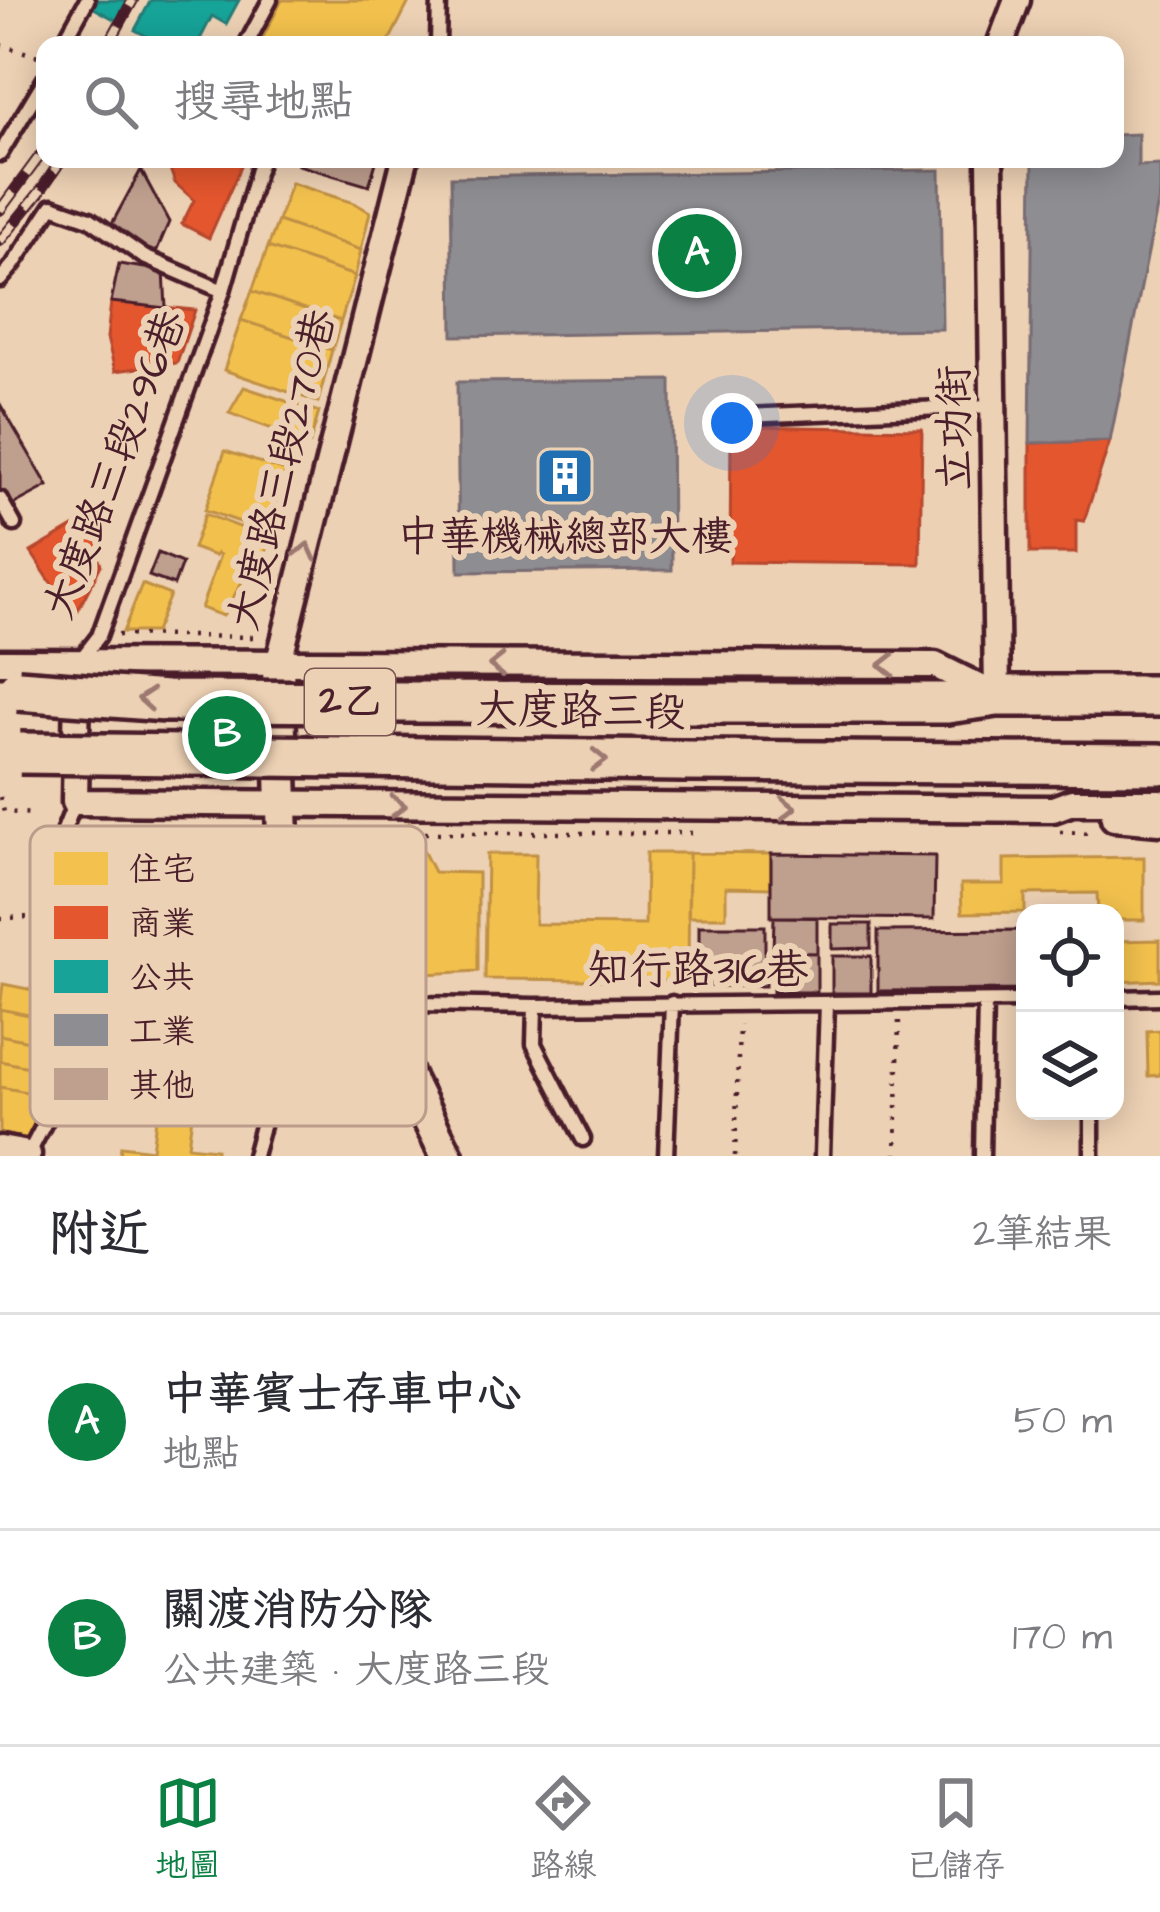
<!DOCTYPE html>
<html lang="zh-TW">
<meta charset="utf-8">
<style>
body{margin:0;font-family:"Architects Daughter","LXGW WenKai TC",sans-serif;background:#f2f2f3;color:#2b2b33}
.controls{position:absolute;right:36px;bottom:36px;display:grid;overflow:hidden;border-radius:24px;box-shadow:0 6px 30px #0003}
.controls button{width:108px;height:108px;display:grid;place-items:center;padding:0;border:0;border-bottom:3px solid #e1e1e2;background:#fff;color:#2b2b33;font:60px sans-serif}
.you{position:absolute;left:732px;top:423px;width:42px;height:42px;margin:-30px;border:9px solid #fff;border-radius:50%;background:#1a73e8;box-shadow:0 0 0 18px #1a73e833}
.badge{display:grid;place-items:center;width:78px;height:78px;border-radius:50%;background:#0b8043;color:#fff;font-size:39px;font-weight:700}
.pin{position:absolute;translate:-50% -50%;border:6px solid #fff;box-shadow:0 3px 12px #0006}
.list{margin:0;padding:0;list-style:none}
h2{display:flex;justify-content:space-between;align-items:center;height:156px;margin:0;padding:0 48px;font-size:51px}
h2 small{font-size:39px;font-weight:400;color:#7c7c81}
.list li{display:grid;grid-template-columns:78px 1fr auto;gap:36px;align-items:center;box-sizing:border-box;height:216px;padding:0 48px;border-top:3px solid #e1e1e2}
.list b{display:block;font-size:45px;white-space:nowrap}
.list p{margin:0;font-size:39px;white-space:nowrap;color:#7c7c81}
.list em{font-size:39px;font-style:normal;color:#7c7c81}
.icon{flex:none;width:66px;height:66px;fill:none;stroke:currentColor;stroke-width:2;stroke-linecap:round;stroke-linejoin:round}
.map{position:relative;flex:none;width:1160px;height:1156px;overflow:hidden}
.search{position:absolute;background:#fff;box-shadow:0 6px 30px #0003;left:36px;right:36px;top:36px;height:132px;display:flex;align-items:center;gap:30px;box-sizing:border-box;padding:0 42px;border-radius:24px;color:#7c7c81;font-size:45px}
.sheet{height:588px;background:#fff}
nav{display:flex;justify-content:space-around;align-items:center;box-sizing:border-box;height:168px;border-top:3px solid #e1e1e2;background:#fff;font-size:33px;color:#7c7c81}
nav a{display:grid;justify-items:center;gap:6px}
nav .on{color:#0b8043}
.map>svg:first-child{display:block}
.homes{fill:#f2c14e;stroke:#c09044;stroke-width:3}
.shops{fill:#e4572e;stroke:#b6462d;stroke-width:3}
.public{fill:#17a398;stroke:#267b77;stroke-width:3}
.industry{fill:#8d8d92;stroke:#796c73;stroke-width:3}
.building{fill:#bf9f8e;stroke:#4a1f2b;stroke-width:3}
.lines{fill:none;stroke-linecap:round;stroke-linejoin:round}
.service-casing{stroke:#4a1f2b;stroke-width:21}
.minor-casing{stroke:#4a1f2b;stroke-width:33}
.tertiary-casing{stroke:#4a1f2b;stroke-width:39}
.primary-casing{stroke:#4a1f2b;stroke-width:48}
.path{stroke:#4a1f2b;stroke-width:4.5;stroke-dasharray:3 9;stroke-linecap:butt}
.service{stroke:#edd1b4;stroke-width:12}
.minor{stroke:#edd1b4;stroke-width:24}
.tertiary{stroke:#edd1b4;stroke-width:30}
.primary{stroke:#edd1b4;stroke-width:39}
.rail-casing{stroke:#4a1f2b;stroke-width:12}
.rail{stroke:#edd1b4;stroke-width:8;stroke-dasharray:22;stroke-linecap:butt}
.primary-bridge-casing{stroke:#4a1f2b;stroke-width:48;stroke-linecap:butt}
.primary-bridge{stroke:#edd1b4;stroke-width:39}
.oneway{stroke:#9c7870}
.labels{text-anchor:middle;dominant-baseline:central;stroke-width:12;stroke-linejoin:round;paint-order:stroke}
.shield{fill:#edd1b4;stroke:#7b5454;stroke-width:3}
.shield-label{font-size:39px;font-weight:bold;fill:#4a1f2b}
.street-label{font-size:42px;fill:#4a1f2b;stroke:#edd1b4}
.poi-label{font-size:42px;fill:#4a1f2b;stroke:#edd1b4}
.key{fill:#edd1b4;stroke:#bc9c8b;stroke-width:3}
.key-label{font-size:33px;fill:#4a1f2b}
</style>
<div class="map">
<svg width="1160" height="1156" viewBox="0 0 1160 1156">
<rect width="100%" height="100%" fill="#edd1b4"/>
<filter id="ink" filterUnits="userSpaceOnUse"><feTurbulence type="fractalNoise" baseFrequency=".00833" numOctaves="2"/><feDisplacementMap in="SourceGraphic" scale="24" xChannelSelector="R" yChannelSelector="G"/><feConvolveMatrix kernelMatrix="1 2 1 2 8 2 1 2 1" color-interpolation-filters="sRGB"/></filter>
<g filter="url(#ink)">
<!-- homes -->
<path class="homes" d="M282,0H410L387,45H259Z
M291,183L354,203L370,212L361,250L278,221Z
M278,221L361,250L355,276L268,247Z
M268,247L355,276L341,321L252,291Z
M252,291L341,321L332,350L241,320Z
M241,320L332,350L318,402L224,370Z
M244,387L319,412L310,443L229,413Z
M225,451L286,471L266,531L205,510Z
M205,514L269,538L261,571H248L223,616L201,608L220,555L217,553L215,556L193,548Z
M142,584L170,595L155,632H123Z
M409,823L434,872L478,873V971L407,975L348,863Z
M646,853H689L688,981L485,979L487,854H536L535,924L645,925Z
M689,853L771,854V888L726,887V917H688Z
M1144,857V920H1115V913H1098L1097,893L1025,894V912L962,913L961,884H1004V859Z
M1160,940V980L1115,982V941Z
M3,984L63,996L58,1021L0,1009Z
M0,1009L58,1021L53,1046L0,1035Z
M1160,1030V1075L1148,1076L1147,1031Z
M0,1035L53,1046L48,1071L0,1061Z
M0,1061L48,1071L43,1095L0,1087Z
M0,1087L43,1095L34,1140L0,1133Z
M157,1111L192,1116L188,1146L216,1149L215,1156H120L121,1146L152,1150Z"/>
<!-- shops -->
<path class="shops" d="M173,159H244L209,238L182,224L194,200L175,183L170,169Z
M111,302L195,310L177,363L115,371L107,338Z
M731,426L922,429L920,564L730,562Z
M1110,441L1084,521L1076,520V553H1030V443Z
M82,522L103,548L96,552L101,565L74,618L31,552Z"/>
<!-- public -->
<path class="public" d="M96,0H135L123,24L92,7Z
M151,0H239L226,24L212,16L197,45H149L152,39L135,30Z"/>
<!-- industry -->
<path class="industry" d="M1138,134V166L1160,165V193L1110,441L1030,443L1033,159H1115V135Z
M940,170L942,329L453,336L451,177Z
M671,380L672,570L459,572L457,382Z"/>
<!-- building -->
<path class="building" d="M300,159H377L369,186L298,165Z
M141,170L169,222L154,257L108,231Z
M119,264L164,271L166,308L111,302Z
M0,404L48,486L7,508L0,497Z
M158,553L182,563L174,585L149,576Z
M771,854L935,856L934,919L771,917Z
M774,917H817V953L773,952Z
M832,924H871V948L832,949Z
M699,926H765V986H699Z
M1025,930V990L878,991V931Z
M773,952L817,953V992H773Z
M832,956H871V993H832Z"/>
<g class="lines">
<defs>
<path id="service" d="M62,45L87,0
M246,45L270,0
M438,45L439,0
M0,154L45,79
M0,280L13,265L52,206L90,219L144,257L223,291
M743,416L994,406
M0,499L14,524
M78,663L99,636L223,291L261,159
M1115,998L1160,997
M535,1006L534,1044L583,1139
M373,1009L417,1004L535,1006L1025,1001
M85,1014L226,1042L267,1107L254,1156
M28,1155L64,1086L85,1014L91,945L64,830L75,802
M666,1156L672,1003
M822,1156L827,1003
M982,1156L985,1002
M1092,1156V1111"/>
<path id="minor" d="M1000,45L1017,0
M0,662L935,665L997,696L990,159
M278,665L405,159
M77,683L75,802L1053,809L1072,802H1160
M1114,818L1160,822
M0,1149L28,1154"/>
<path id="tertiary" d="M278,665L283,842L391,1044L447,1156"/>
<path id="primary" d="M683,703H947L997,696H1160
M682,761L1160,764"/>
</defs>
<!-- service casing -->
<use href="#service" class="service-casing"/>
<!-- minor casing -->
<use href="#minor" class="minor-casing"/>
<!-- tertiary casing -->
<use href="#tertiary" class="tertiary-casing"/>
<!-- primary casing -->
<use href="#primary" class="primary-casing"/>
<!-- path -->
<path class="path" d="M0,45L45,58
M118,635L255,637
M0,797L4,812L34,814
M86,830L241,833
M1060,832L1096,833
M329,833H700
M0,918L67,916
M735,1156L739,1024
M896,1156L899,1018"/>
<!-- service -->
<use href="#service" class="service"/>
<!-- minor -->
<use href="#minor" class="minor"/>
<!-- tertiary -->
<use href="#tertiary" class="tertiary"/>
<!-- primary -->
<use href="#primary" class="primary"/>
<defs>
<path id="rail" d="M108,45L133,0
M0,210L45,149
M0,241L39,193L62,159"/>
</defs>
<!-- rail casing -->
<use href="#rail" class="rail-casing"/>
<!-- rail -->
<use href="#rail" class="rail"/>
<defs>
<path id="primary-bridge" d="M18,690L166,701L683,703
M20,753L682,761"/>
</defs>
<!-- primary-bridge casing -->
<use href="#primary-bridge" class="primary-bridge-casing"/>
<!-- primary-bridge -->
<use href="#primary-bridge" class="primary-bridge"/>
</g>
<!-- one-way arrows -->
<defs><path id="oneway-chevron" d="M-2-3.5L2.5 0L-2 3.5" fill="none" stroke-width="1.6" stroke-linecap="round" stroke-linejoin="round" transform="scale(3)"/></defs>
<g class="oneway">
<use href="#oneway-chevron" transform="translate(306 551) rotate(-76)"/>
<use href="#oneway-chevron" transform="translate(497 665) rotate(-180)"/>
<use href="#oneway-chevron" transform="translate(887 665) rotate(-180)"/>
<use href="#oneway-chevron" transform="translate(146 699) rotate(-176)"/>
<use href="#oneway-chevron" transform="translate(599 760) rotate(1)"/>
<use href="#oneway-chevron" transform="translate(398 806)"/>
<use href="#oneway-chevron" transform="translate(788 808)"/>
</g>
</g>
<!-- icons -->
<defs>
<symbol id="building-square" viewBox="-11 -11 22 22"><rect x="-9" y="-9" width="18" height="18" rx="4" fill="#1f6fb2" stroke="#edd1b4"/><path d="M-4-6H4V6H1V3H-1V6H-4ZM-2.5-4.3h1.7v1.8h-1.7ZM.8-4.3h1.7v1.8H.8ZM-2.5-1h1.7V.8h-1.7ZM.8-1h1.7V.8H.8Z" fill="#fff"/></symbol>
</defs>
<g fill-rule="evenodd">
<use href="#building-square" x="532" y="443" width="66" height="66"/>
</g>
<g class="labels">
<!-- shield labels -->
<rect class="shield" x="305" y="669" width="90" height="66" rx="9"/>
<g class="shield-label">
<text x="350" y="702">2乙</text>
</g>
<!-- street labels -->
<g class="street-label">
<text transform="translate(956 428) rotate(-91)">立功街</text>
<text transform="translate(116 465) rotate(-69)">大度路三段296巷</text>
<text transform="translate(283 470) rotate(-76)">大度路三段270巷</text>
<text transform="translate(581 712) rotate(1)">大度路三段</text>
<text x="698" y="971">知行路316巷</text>
</g>
<!-- poi labels -->
<g class="poi-label">
<text x="565" y="538">中華機械總部大樓</text>
</g>
</g>
<!-- legend -->
<rect x="30" y="826" width="396" height="300" rx="18" class="key"/>
<rect x="54" y="852" width="54" height="33" fill="#f2c14e"/>
<rect x="54" y="906" width="54" height="33" fill="#e4572e"/>
<rect x="54" y="960" width="54" height="33" fill="#17a398"/>
<rect x="54" y="1014" width="54" height="32" fill="#8d8d92"/>
<rect x="54" y="1068" width="54" height="32" fill="#bf9f8e"/>
<g class="key-label">
<text x="129" y="880">住宅</text>
<text x="129" y="934">商業</text>
<text x="129" y="988">公共</text>
<text x="129" y="1042">工業</text>
<text x="129" y="1096">其他</text>
</g>
</svg>
<div class="controls">
<button><svg class="icon" aria-label="locate" viewBox="0 0 24 24"><circle cx="12" cy="12" r="6"/><path d="M12 2v4M12 18v4M2 12h4M18 12h4"/></svg></button>
<button><svg class="icon" aria-label="layers" viewBox="0 0 24 24"><path d="M12 4l9 5-9 5-9-5zM3 14l9 5 9-5"/></svg></button>
</div>
<div class="you"></div>
<div class="pin badge" style="left:697px;top:253px">A</div>
<div class="pin badge" style="left:227px;top:735px">B</div>
<div class="search"><svg class="icon" aria-label="search" viewBox="0 0 24 24"><circle cx="10" cy="10" r="6"/><path d="M15 15l6 6"/></svg>搜尋地點</div>
</div>
<section class="sheet">
<h2>附近<small>2筆結果</small></h2>
<ul class="list">
<li><span class="badge">A</span><div><b>中華賓士存車中心</b><p>地點</p></div><em>50 m</em></li>
<li><span class="badge">B</span><div><b>關渡消防分隊</b><p>公共建築 · 大度路三段</p></div><em>170 m</em></li>
</ul>
</section>
<nav>
<a class="on"><svg class="icon" aria-label="map" viewBox="0 0 24 24"><path d="M3 6l6-2 6 2 6-2v14l-6 2-6-2-6 2zM9 4v14M15 6v14"/></svg>地圖</a>
<a><svg class="icon" aria-label="directions" viewBox="0 0 24 24"><path d="M12 3l9 9-9 9-9-9zM9 14v-3h6M13 9l2 2-2 2"/></svg>路線</a>
<a><svg class="icon" aria-label="saved" viewBox="0 0 24 24"><path d="M7 4h10v16l-5-4-5 4z"/></svg>已儲存</a>
</nav>
